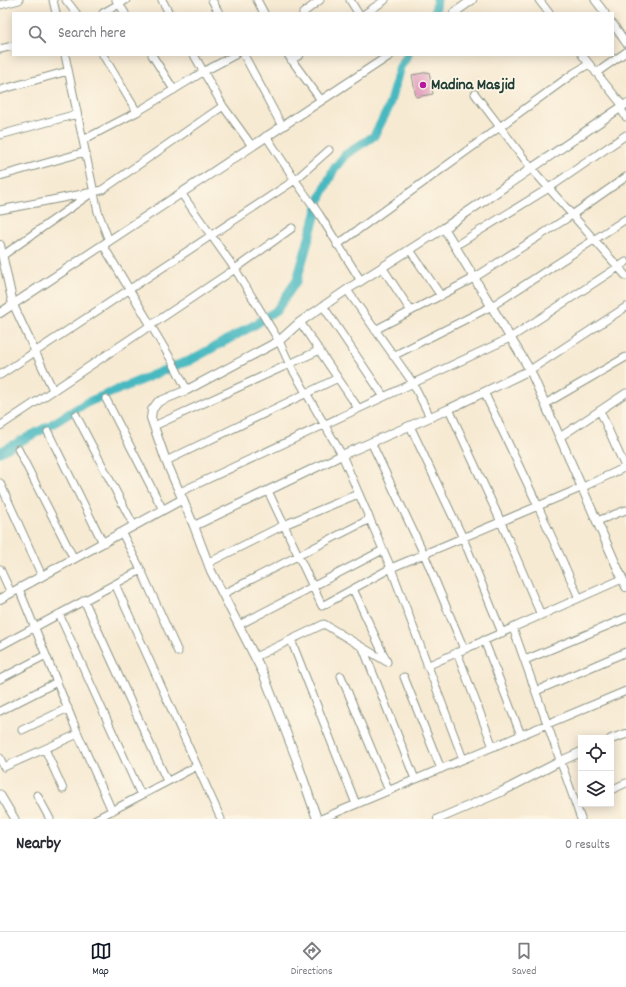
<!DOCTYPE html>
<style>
body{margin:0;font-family:Dekko,sans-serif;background:#f7f7f7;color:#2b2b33}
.controls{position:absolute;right:12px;bottom:12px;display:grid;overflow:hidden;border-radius:0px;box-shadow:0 2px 10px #0003}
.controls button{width:36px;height:36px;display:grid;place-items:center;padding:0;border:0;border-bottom:1px solid #e1e1e2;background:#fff;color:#2b2b33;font:20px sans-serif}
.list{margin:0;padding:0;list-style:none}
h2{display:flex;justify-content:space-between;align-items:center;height:52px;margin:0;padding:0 16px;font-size:17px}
h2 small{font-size:13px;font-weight:400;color:#7c7c81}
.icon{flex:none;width:22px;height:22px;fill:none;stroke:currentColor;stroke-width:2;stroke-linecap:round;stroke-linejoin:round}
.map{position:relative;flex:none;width:626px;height:819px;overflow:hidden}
.search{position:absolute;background:#fff;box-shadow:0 2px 10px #0003;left:12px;right:12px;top:12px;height:44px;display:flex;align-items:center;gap:10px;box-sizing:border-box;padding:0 14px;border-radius:0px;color:#7c7c81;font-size:15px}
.sheet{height:112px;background:#fff}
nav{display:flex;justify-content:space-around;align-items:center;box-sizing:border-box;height:56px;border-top:1px solid #e1e1e2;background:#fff;font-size:11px;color:#7c7c81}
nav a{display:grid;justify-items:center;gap:2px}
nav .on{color:#111827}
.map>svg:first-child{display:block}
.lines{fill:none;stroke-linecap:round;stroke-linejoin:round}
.canal{stroke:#4ab9c1;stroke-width:9}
.building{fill:#e09abc}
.minor-casing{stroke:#8b9484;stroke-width:9}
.tertiary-casing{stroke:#8b9484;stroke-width:10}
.minor{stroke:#fff;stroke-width:7}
.tertiary{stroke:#fff;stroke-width:8}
.poi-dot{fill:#b5179e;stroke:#fcf5e5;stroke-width:1.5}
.labels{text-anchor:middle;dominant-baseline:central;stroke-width:3.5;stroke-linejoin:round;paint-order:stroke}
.poi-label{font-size:16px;font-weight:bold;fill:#1f3d34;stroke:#fcf5e5;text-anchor:start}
</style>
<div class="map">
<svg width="626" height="819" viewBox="0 0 626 819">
<rect width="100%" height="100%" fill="#fcf5e5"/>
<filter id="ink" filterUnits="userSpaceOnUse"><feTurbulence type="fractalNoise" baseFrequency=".025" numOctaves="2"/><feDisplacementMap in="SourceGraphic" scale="8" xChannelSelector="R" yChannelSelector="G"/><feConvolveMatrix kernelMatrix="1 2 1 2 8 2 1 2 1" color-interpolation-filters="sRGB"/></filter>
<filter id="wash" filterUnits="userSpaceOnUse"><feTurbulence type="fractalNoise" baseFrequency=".012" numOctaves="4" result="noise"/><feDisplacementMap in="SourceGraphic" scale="16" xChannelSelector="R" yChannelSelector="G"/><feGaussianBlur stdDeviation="0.9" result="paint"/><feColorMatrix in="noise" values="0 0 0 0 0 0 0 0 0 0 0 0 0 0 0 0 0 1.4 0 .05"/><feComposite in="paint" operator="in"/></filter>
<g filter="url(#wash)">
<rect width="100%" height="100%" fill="#f7ead3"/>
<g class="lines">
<!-- canal -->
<path class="canal" d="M435,13L437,0
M0,452L49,426L86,403L177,365L189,361L256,324L276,311L297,280L321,196L334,169L345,155L374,136L388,109L400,67L408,55"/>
</g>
<g id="blocks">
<!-- building -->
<path class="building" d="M429,72L433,94L416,97L412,75Z"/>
</g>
</g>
<g filter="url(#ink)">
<use href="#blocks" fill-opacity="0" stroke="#8b9484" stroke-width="1"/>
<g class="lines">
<defs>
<path id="minor" d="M53,0L56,13
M66,0L76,13
M116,0L125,13
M162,0L169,13
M212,0L219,13
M257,0L264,13
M350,0L358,13
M539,0L549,13
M595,0L605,13
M0,5L19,0
M103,13L126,0
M303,13L320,0
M366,13L385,0
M613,24L626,43
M0,49L13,46
M65,55L98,212L109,241
M103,55L137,112L203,72L235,55
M152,55L174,90
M194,55L223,106
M244,55L282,126
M288,55L321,100
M582,55L623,106
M291,60L300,55
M596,73L626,52
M0,90L68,71
M475,94L532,169L626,276
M620,108L626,117
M0,135L77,114
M266,136L295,180L319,214L361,281
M83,140L137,112
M0,176L85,152
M93,192L102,190L223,106L252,146
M181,193L235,269L279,341L290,365L342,455L391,568L463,759
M0,210L93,192L2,256
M103,245L172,361L187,390
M337,245L574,73L589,64
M455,246L549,188L626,135
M410,250L441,296
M382,267L411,311
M347,290L413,383L430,417
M13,304L53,390
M323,306L384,397
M300,322L358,408
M375,330L474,278L572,215L626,177
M393,356L492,306L626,219
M530,370L626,307
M0,375L295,180L329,150
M484,392L538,506L579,598
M106,399L163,510
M545,404L626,357
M449,409L501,522L541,615
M600,411L626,469
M76,415L134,526
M0,426L235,269L292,228
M154,426L320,350
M410,426L463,538L502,633
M48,432L103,543
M560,437L626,393
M371,442L424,554L464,649
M18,449L74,559
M166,461L338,378
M0,483L42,576
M268,491L322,606L391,568L583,487L626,467
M180,492L510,338L626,262
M597,521L626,510
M208,563L284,525L358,494
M0,569L11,593
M141,570L178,652
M115,584L221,819
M19,589L78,734L112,811
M223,594L370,519
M84,600L167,781
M59,614L141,795
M239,625L383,550
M513,628L581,819
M291,640L356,804
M484,640L521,735
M0,646L141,570L122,533
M363,648L415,779
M457,652L493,747
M255,657L324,624L387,662L353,589
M525,660L626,618
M427,666L622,579
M341,676L389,791
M404,677L441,769
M0,679L46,655
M536,691L626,652
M0,711L57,682
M22,730L68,708
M45,749L63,789
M0,758L4,767L78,734
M611,790L626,783
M0,794L15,819
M37,795L50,819
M96,819L197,766
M321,819L626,691"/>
<path id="tertiary" d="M454,13L472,0
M444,228L530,370L626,587
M0,245L13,304
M0,313L390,55
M194,526L342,455L449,409L530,370
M0,599L183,499
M611,739L626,734
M317,819L296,758L263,673L211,571L194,526L166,461L151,418L152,410L158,402L187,390L279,341L300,322L351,287L444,228L626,104
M438,819L501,792L561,761L581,752"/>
</defs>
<!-- minor casing -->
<use href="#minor" class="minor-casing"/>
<!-- tertiary casing -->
<use href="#tertiary" class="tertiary-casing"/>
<!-- minor -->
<use href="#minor" class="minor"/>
<!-- tertiary -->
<use href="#tertiary" class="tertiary"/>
</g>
</g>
<!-- markers -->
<circle class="poi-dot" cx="423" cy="85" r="4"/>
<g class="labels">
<!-- poi labels -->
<g class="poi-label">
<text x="431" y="85">Madina Masjid</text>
</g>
</g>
</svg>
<div class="controls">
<button><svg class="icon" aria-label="locate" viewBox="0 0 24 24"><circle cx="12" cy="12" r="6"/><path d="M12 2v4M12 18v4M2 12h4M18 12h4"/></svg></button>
<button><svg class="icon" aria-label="layers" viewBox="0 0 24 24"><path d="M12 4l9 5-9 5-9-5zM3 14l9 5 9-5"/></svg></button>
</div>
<div class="search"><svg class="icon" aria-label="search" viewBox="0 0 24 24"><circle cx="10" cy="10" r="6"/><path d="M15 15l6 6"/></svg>Search here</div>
</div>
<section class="sheet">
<h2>Nearby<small>0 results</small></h2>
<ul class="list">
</ul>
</section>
<nav>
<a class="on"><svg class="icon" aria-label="map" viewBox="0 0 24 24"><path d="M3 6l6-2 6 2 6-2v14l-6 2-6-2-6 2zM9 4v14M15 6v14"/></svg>Map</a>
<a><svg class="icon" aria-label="directions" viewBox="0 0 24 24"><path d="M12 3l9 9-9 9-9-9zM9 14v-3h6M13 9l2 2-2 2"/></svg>Directions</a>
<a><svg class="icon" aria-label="saved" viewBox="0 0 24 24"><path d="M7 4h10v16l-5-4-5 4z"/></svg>Saved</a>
</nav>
